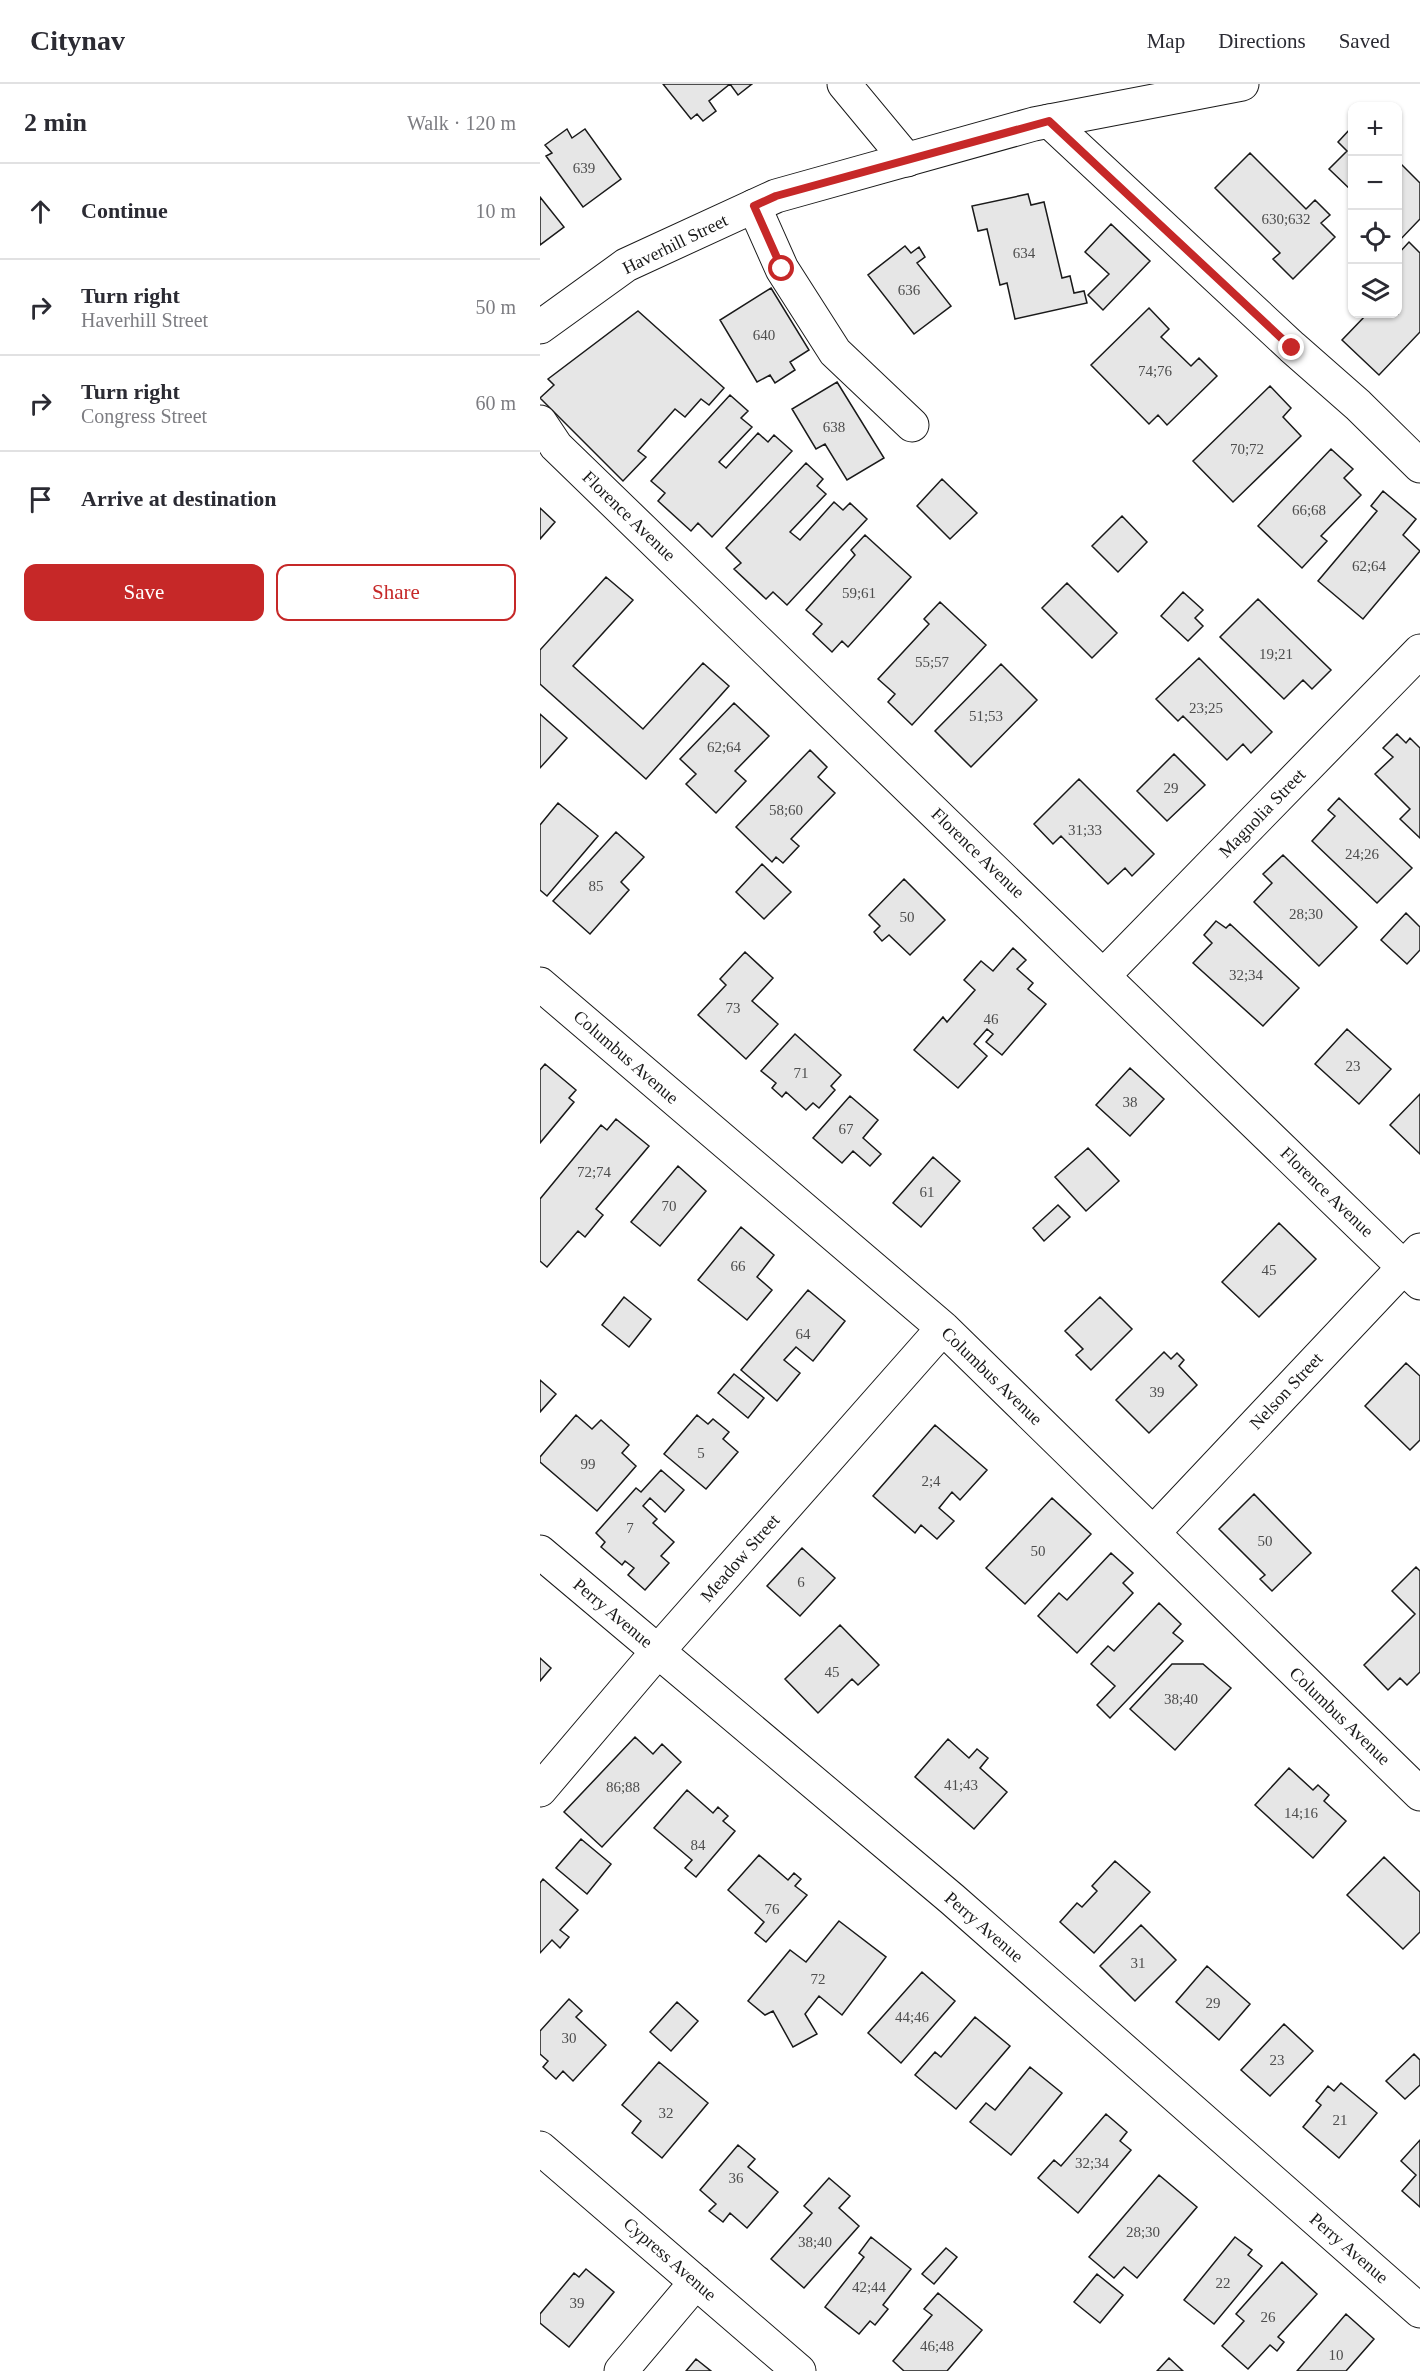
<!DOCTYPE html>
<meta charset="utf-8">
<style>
body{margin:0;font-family:Georgia,serif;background:#f7f7f7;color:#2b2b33}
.controls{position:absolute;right:18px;top:18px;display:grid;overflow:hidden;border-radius:12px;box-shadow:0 2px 4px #0004}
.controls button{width:54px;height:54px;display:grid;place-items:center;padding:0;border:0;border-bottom:2px solid #e1e1e2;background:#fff;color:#2b2b33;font:30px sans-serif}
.stop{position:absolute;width:18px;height:18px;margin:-14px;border:4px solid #c62828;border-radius:50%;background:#fff}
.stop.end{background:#c62828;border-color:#fff;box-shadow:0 2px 6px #0008}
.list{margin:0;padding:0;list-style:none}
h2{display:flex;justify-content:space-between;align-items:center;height:78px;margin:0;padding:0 24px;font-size:26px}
h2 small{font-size:20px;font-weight:400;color:#7c7c81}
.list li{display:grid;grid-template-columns:39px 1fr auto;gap:18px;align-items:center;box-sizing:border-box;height:96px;padding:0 24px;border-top:2px solid #e1e1e2}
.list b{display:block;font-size:22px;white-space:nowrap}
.list p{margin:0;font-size:20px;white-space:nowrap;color:#7c7c81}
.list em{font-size:20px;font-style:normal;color:#7c7c81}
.actions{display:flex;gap:12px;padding:18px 24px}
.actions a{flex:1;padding:14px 0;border:2px solid #c62828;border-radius:12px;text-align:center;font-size:21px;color:#c62828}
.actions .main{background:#c62828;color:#fff}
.icon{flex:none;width:33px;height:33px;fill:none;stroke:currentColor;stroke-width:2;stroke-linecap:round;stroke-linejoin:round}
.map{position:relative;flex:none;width:880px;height:2287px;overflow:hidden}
header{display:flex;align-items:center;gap:36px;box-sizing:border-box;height:84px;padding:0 30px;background:#fff;border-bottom:2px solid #e1e1e2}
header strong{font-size:28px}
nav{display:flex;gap:33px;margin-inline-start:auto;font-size:21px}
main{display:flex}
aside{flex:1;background:#fff}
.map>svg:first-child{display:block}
.building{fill:#e6e6e6;stroke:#1a1a1a;stroke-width:1.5}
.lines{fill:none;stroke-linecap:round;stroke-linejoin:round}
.minor-casing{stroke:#1a1a1a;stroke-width:35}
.major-casing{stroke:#1a1a1a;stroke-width:35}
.minor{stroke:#fff;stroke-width:33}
.major{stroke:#fff;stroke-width:33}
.route{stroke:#c62828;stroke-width:8}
.labels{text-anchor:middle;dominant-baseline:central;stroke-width:4.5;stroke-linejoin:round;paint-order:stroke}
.number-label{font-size:15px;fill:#4d4d4d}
.street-label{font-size:18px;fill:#1a1a1a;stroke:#fff}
</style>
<header>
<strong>Citynav</strong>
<nav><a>Map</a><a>Directions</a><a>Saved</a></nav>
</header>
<main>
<aside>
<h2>2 min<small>Walk · 120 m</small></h2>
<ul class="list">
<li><svg class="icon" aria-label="ahead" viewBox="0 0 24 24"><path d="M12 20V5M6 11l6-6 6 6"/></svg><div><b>Continue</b></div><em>10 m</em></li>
<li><svg class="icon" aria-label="right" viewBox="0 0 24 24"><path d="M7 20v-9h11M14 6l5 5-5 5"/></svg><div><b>Turn right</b><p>Haverhill Street</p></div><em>50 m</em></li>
<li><svg class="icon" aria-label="right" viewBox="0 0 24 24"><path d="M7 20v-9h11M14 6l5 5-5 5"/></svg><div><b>Turn right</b><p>Congress Street</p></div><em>60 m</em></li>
<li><svg class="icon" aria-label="arrive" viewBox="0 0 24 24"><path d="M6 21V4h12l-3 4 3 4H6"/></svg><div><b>Arrive at destination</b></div></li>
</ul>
<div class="actions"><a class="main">Save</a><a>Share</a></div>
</aside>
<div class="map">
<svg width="880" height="2287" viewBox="0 0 880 2287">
<rect width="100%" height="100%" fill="#fff"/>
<!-- building -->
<path class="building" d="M123,0H212L198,11L190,0L169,17L176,27L163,37L157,30L151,35Z
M812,43V107L789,85L807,67L798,58Z
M27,45L32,54L45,45L81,95L43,123L6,72L12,69L5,61Z
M710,69L766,125L775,116L790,131L781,139L795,153L753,195L733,175L740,169L675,104Z
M858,77L880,99V135L858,158Z
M488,110L491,121L504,118L522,194L530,192L534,209L544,207L547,219L475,235L467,199L460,201L447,145L438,147L432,122Z
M0,113L24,143L0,161Z
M571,140L610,177L563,226L548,211L569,190L545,168Z
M869,158L880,169V248L839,291L802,256L827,230H858V198L860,195L858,192V170Z
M365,162L371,169L379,163L385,173L377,179L411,222L374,250L328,191Z
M231,204L269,266L250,278L255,286L235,299L230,291L217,298L180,236Z
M609,224L629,245L621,253L651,282L659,274L677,292L627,341L618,331L609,340L551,281Z
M98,227L184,304L169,321L161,315L145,333L135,325L98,367L106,373L83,397L0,314L14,301L8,295Z
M297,298L344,374L307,396L285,360L276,365L252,325Z
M730,302L751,324L743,333L761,352L693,418L653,377Z
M190,311L208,327L201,334L212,343L179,378L186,384L218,349L228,358L234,351L252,367L172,453L158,439L151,447L118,417L125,409L111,397Z
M791,365L813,385L804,394L821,411L781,452L787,457L762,484L718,442Z
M266,379L283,395L277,402L286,410L250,448L260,456L294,418L303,426L310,419L327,435L247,521L233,508L226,515L194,485L201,479L186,464Z
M402,395L437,429L410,455L377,422Z
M843,407L876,435L863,451L880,467L823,535L778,497L837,427L831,422Z
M0,424L15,438L0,455Z
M582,432L607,458L578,488L552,462Z
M325,451L371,493L308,563L302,557L292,568L273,550L282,540L266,526L315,471L311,466Z
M66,493L93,516L33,582L103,645L163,579L189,602L106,695L0,600V566Z
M527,499L577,549L552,574L502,524Z
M643,508L663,526L655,534L663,542L648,557L621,532Z
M718,515L791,586L772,605L763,596L744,615L680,553Z
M400,518L446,561L372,641L348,618L355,610L338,595L389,540L384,535Z
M659,574L732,648L711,669L703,660L687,676L643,632L638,637L616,615Z
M461,580L497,616L431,683L395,647Z
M194,619L229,652L195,687L206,697L176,729L146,700L156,690L140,675Z
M0,630L27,654L0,684Z
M857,650L866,659L870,654L880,664V754L860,735L870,725L835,690L853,673L843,664Z
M270,666L287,683L278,693L295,709L251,755L259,762L243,779L236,773L232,778L196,743Z
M634,670L665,701L627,737L597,707Z
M539,695L614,770L592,792L585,784L568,800L521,752L513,760L494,740Z
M799,714L872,784L837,819L772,757L795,732L788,726Z
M18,719L58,752L7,812L0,806V741Z
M76,748L104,773L81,798L89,806L50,850L13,817Z
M743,771L817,843L779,882L714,818L732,799L723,790Z
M222,780L251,808L224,835L196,808Z
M364,795L405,836L370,871L349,851L342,857L334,848L340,842L329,831Z
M866,829L880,843V866L867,880L841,856Z
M676,837L686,844L690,840L759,904L723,942L653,879L672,859L664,851Z
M473,864L486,876L477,885L493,899L488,905L506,920L462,971L446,958L453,950L447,945L434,960L447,972L418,1004L374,966L403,933L407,938L435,906L424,896L441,877L453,887Z
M205,868L233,894L212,917L238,940L206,975L158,931L186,901L180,895Z
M807,945L851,985L819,1020L775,980Z
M255,950L301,991L291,1002L295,1006L279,1024L273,1019L266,1026L246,1008L242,1013L232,1004L236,999L221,987Z
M5,980L36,1006L29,1014L34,1018L0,1059V986Z
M590,984L624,1015L590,1052L556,1021Z
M880,1010V1070L850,1041Z
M310,1012L338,1036L323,1054L341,1070L330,1082L313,1067L302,1079L273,1054Z
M76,1035L109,1062L56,1125L63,1131L45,1153L38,1147L7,1183L0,1177V1115L61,1041L67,1046Z
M548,1064L579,1097L546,1127L515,1093Z
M393,1073L420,1097L381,1143L353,1119Z
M138,1082L166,1107L120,1162L91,1138Z
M518,1121L530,1133L504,1157L493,1144Z
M739,1139L776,1175L719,1233L682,1198Z
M201,1143L234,1171L217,1193L232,1206L207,1236L158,1196Z
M268,1206L305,1237L273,1277L256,1263L244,1276L260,1289L237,1317L201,1286Z
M84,1213L111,1235L89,1263L62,1241Z
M560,1213L592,1245L551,1286L536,1271L543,1265L525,1247Z
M624,1268L631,1275L637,1269L644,1276L639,1282L657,1301L609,1349L576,1316Z
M866,1279L880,1292V1356L870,1366L825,1322Z
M194,1290L224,1314L208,1334L178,1309Z
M0,1296L16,1310L0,1328Z
M36,1331L52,1345L61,1336L89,1361L82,1369L96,1382L57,1427L0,1378V1373Z
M157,1331L168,1340L173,1335L189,1348L183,1355L198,1368L166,1405L124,1370Z
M395,1341L447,1386L420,1416L412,1408L399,1424L414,1437L397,1455L381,1441L375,1449L333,1412Z
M121,1386L144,1406L125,1428L110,1414L103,1422L117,1435L113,1439L134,1458L121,1472L129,1479L105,1506L88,1491L94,1484L85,1477L82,1481L61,1463L65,1458L56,1449L96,1404L101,1408Z
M714,1410L771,1469L732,1507L720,1495L725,1491L679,1445Z
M512,1414L551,1450L485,1520L446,1484Z
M262,1464L295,1494L260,1532L227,1502Z
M571,1469L593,1489L583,1499L593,1509L537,1569L498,1532L519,1509L527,1516Z
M876,1483L880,1487V1588L867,1601L860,1594L848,1606L824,1581L875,1530L852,1507Z
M619,1519L641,1540L633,1549L643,1557L570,1634L557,1621L575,1602L551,1580L568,1562L574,1567Z
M300,1541L339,1581L318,1601L312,1595L278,1629L245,1595Z
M0,1574L11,1584L0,1597Z
M632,1580H663L691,1604L635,1666L590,1625Z
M95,1653L113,1670L122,1660L141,1678L62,1763L24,1728Z
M408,1655L429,1674L437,1665L448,1674L440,1684L467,1708L434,1745L375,1693Z
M749,1684L773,1706L778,1701L789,1711L784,1717L806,1737L773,1774L715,1721Z
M147,1706L173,1729L178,1723L188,1732L183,1737L195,1747L156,1793L145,1784L152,1776L114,1744Z
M41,1755L71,1780L47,1810L16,1784Z
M219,1771L248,1796L254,1789L261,1795L255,1802L267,1811L226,1858L215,1849L224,1838L188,1806Z
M844,1773L880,1808V1848L863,1865L807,1811Z
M575,1777L610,1808L554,1869L520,1838L537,1819L542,1823L557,1807L552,1802Z
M3,1795L38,1826L20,1846L29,1853L20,1864L12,1856L0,1869V1799Z
M299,1837L346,1873L302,1931L279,1912L265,1930L277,1950L253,1963L233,1927L225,1931L208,1917L250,1866L266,1878Z
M601,1841L636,1876L595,1917L560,1882Z
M667,1882L710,1920L679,1956L636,1918Z
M382,1888L415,1917L361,1979L328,1949Z
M29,1915L42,1927L36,1933L66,1961L33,1997L23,1987L16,1995L3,1983L8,1977L0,1970V1947Z
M137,1918L158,1937L131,1967L110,1948Z
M435,1933L470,1962L416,2025L375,1991L395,1968L401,1973Z
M744,1940L773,1967L730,2012L701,1986Z
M874,1970L880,1976V2001L865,2015L846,1997Z
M119,1978L168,2019L122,2074L92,2049L101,2037L82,2021Z
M490,1983L522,2009L471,2071L430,2038L446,2019L455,2026Z
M801,1999L837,2029L799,2074L763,2043L781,2021L776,2017L788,2002L794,2007Z
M566,2030L587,2048L580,2057L591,2066L538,2129L498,2094L514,2076L521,2082Z
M880,2056V2123L862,2107L876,2091L861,2077Z
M198,2061L215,2075L208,2083L238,2108L207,2144L190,2129L183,2138L169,2127L176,2120L160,2106Z
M619,2091L657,2123L597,2194L584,2183L574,2194L549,2173Z
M289,2094L310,2112L299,2124L319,2142L264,2204L231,2175L272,2129L264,2122Z
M331,2153L371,2185L343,2221L348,2225L335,2241L330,2237L319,2250L285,2223L324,2173L319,2169Z
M695,2153L712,2166L708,2171L722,2182L674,2240L644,2216Z
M406,2164L417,2173L394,2200L382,2190Z
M742,2178L777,2210L738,2253L744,2258L737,2267L730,2261L708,2285L682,2262L704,2237L696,2230Z
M46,2185L74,2208L29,2263L0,2239V2230L34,2189L39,2193Z
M557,2190L583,2211L560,2239L534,2218Z
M398,2209L442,2246L407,2287H364L353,2277L392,2231L384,2225Z
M806,2230L834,2255L806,2287H757Z
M629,2274L643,2287H617Z
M156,2275L171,2287H146Z"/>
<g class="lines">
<defs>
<path id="minor" d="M304,0L367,76
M509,37L752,263L818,321L880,382
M214,122L242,185L295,268L372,341
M0,338L16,362L880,1199
M564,891L880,567
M0,900L403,1244L880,1710
M613,1449L880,1166
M0,1468L412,1815L880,2227
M0,1706L118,1567L403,1244
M0,2064L259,2287
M81,2287L156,2198"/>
<path id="major" d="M0,243L86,181L236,112L494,40L702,0"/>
</defs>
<!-- minor casing -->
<use href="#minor" class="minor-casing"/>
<!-- major casing -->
<use href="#major" class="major-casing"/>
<!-- minor -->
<use href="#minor" class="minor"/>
<!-- major -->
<use href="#major" class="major"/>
</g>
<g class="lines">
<!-- route -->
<path class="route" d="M242,185L214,122L236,112L509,37L752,264"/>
</g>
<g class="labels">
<!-- number labels -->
<g class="number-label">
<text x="44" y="84">639</text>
<text x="746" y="135">630;632</text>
<text x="484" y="169">634</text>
<text x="369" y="206">636</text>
<text x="224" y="251">640</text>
<text x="615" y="287">74;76</text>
<text x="294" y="343">638</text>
<text x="707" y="365">70;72</text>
<text x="769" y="426">66;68</text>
<text x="829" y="482">62;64</text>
<text x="319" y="509">59;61</text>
<text x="736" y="570">19;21</text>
<text x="392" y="578">55;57</text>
<text x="666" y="624">23;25</text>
<text x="446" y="632">51;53</text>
<text x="184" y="663">62;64</text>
<text x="631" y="704">29</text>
<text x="246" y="726">58;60</text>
<text x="545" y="746">31;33</text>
<text x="822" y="770">24;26</text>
<text x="56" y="802">85</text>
<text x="766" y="830">28;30</text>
<text x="367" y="833">50</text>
<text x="706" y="891">32;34</text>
<text x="193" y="924">73</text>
<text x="451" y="935">46</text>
<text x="813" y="982">23</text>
<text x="261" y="989">71</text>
<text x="590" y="1018">38</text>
<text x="306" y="1045">67</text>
<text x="54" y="1088">72;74</text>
<text x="387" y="1108">61</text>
<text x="129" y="1122">70</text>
<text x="198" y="1182">66</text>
<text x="729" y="1186">45</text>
<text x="263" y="1250">64</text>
<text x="617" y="1308">39</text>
<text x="161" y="1369">5</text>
<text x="48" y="1380">99</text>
<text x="391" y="1397">2;4</text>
<text x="90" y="1444">7</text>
<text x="725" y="1457">50</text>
<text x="498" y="1467">50</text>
<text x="261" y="1498">6</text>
<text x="292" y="1588">45</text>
<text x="641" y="1615">38;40</text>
<text x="421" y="1701">41;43</text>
<text x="83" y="1703">86;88</text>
<text x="761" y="1729">14;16</text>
<text x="158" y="1761">84</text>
<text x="232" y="1825">76</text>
<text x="598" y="1879">31</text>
<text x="278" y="1895">72</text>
<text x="673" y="1919">29</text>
<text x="372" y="1933">44;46</text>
<text x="29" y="1954">30</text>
<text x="737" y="1976">23</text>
<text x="126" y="2029">32</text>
<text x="800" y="2036">21</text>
<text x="552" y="2079">32;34</text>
<text x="196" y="2094">36</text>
<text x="603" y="2148">28;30</text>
<text x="275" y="2158">38;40</text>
<text x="683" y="2199">22</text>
<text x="329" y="2203">42;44</text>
<text x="37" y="2219">39</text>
<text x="728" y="2233">26</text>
<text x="397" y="2262">46;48</text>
<text x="796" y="2271">10</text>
</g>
<!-- street labels -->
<g class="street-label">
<text transform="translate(135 160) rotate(-26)">Haverhill Street</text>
<text transform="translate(89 432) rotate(44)">Florence Avenue</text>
<text transform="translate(722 729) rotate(-46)">Magnolia Street</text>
<text transform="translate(438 769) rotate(44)">Florence Avenue</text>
<text transform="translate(86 973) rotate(41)">Columbus Avenue</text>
<text transform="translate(787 1108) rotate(44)">Florence Avenue</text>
<text transform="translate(452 1292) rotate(44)">Columbus Avenue</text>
<text transform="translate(746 1307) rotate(-47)">Nelson Street</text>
<text transform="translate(200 1474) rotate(-49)">Meadow Street</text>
<text transform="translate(73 1529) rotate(40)">Perry Avenue</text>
<text transform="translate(800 1632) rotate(44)">Columbus Avenue</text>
<text transform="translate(444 1843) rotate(41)">Perry Avenue</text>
<text transform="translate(809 2164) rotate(41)">Perry Avenue</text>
<text transform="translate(130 2175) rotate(41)">Cypress Avenue</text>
</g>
</g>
</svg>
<div class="controls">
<button>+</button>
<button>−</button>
<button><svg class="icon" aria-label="locate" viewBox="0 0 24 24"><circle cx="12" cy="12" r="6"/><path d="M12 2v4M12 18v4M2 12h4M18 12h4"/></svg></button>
<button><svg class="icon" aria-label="layers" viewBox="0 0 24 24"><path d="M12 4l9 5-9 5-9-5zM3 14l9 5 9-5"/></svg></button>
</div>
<div class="stop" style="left:242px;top:185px"></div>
<div class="stop end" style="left:752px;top:264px"></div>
</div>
</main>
